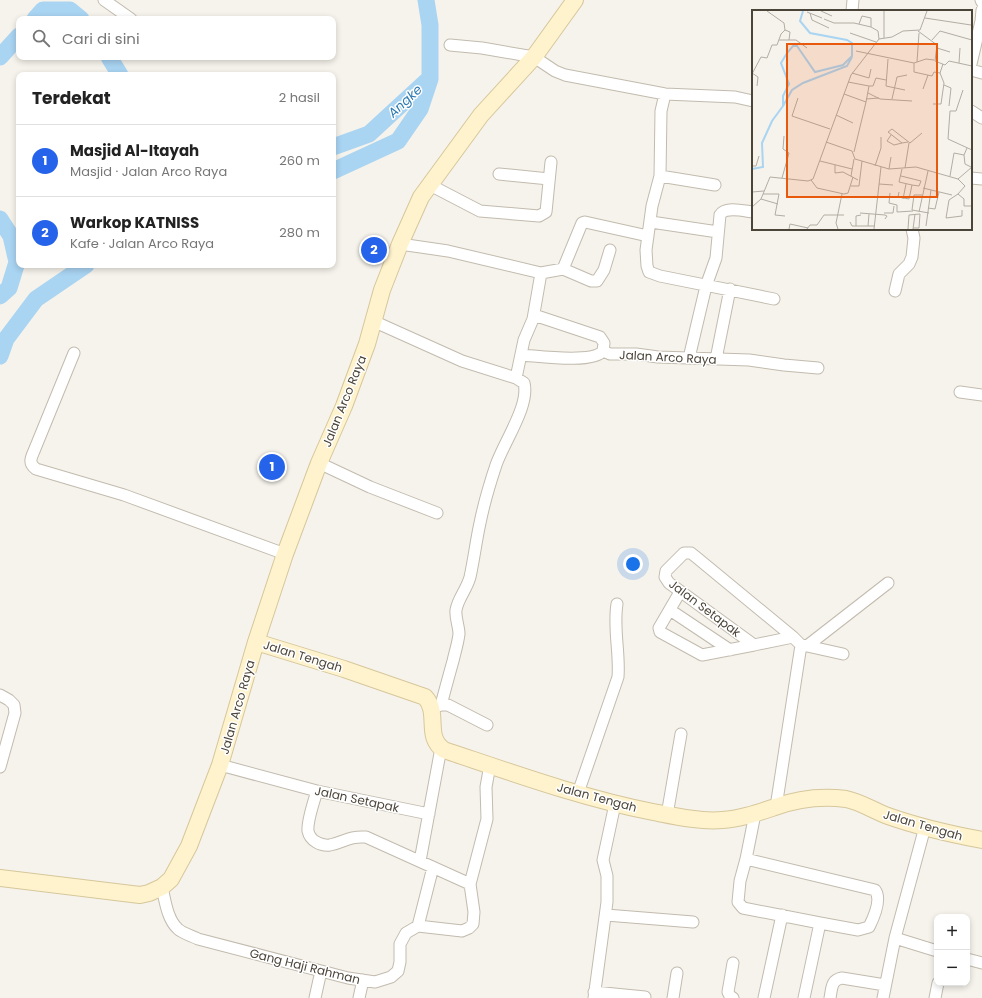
<!DOCTYPE html>
<html lang="id">
<meta charset="utf-8">
<style>
body{margin:0;font-family:Poppins,sans-serif;background:#f2f2f2;color:#222}
.controls{position:absolute;right:12px;bottom:12px;display:grid;overflow:hidden;border-radius:8px;box-shadow:0 2px 6px #0003}
.controls button{width:36px;height:36px;display:grid;place-items:center;padding:0;border:0;border-bottom:1px solid #e0e0e0;background:#fff;color:#222;font:20px sans-serif}
.you{position:absolute;left:633px;top:564px;width:14px;height:14px;margin:-10px;border:3px solid #fff;border-radius:50%;background:#1a73e8;box-shadow:0 0 0 6px #1a73e833}
.badge{display:grid;place-items:center;width:26px;height:26px;border-radius:50%;background:#2563eb;color:#fff;font-size:13px;font-weight:700}
.pin{position:absolute;translate:-50% -50%;border:2px solid #fff;box-shadow:0 1px 4px #0006}
.list{margin:0;padding:0;list-style:none}
h2{display:flex;justify-content:space-between;align-items:center;height:52px;margin:0;padding:0 16px;font-size:17px}
h2 small{font-size:13px;font-weight:400;color:#767676}
.list li{display:grid;grid-template-columns:26px 1fr auto;gap:12px;align-items:center;box-sizing:border-box;height:72px;padding:0 16px;border-top:1px solid #e0e0e0}
.list b{display:block;font-size:15px;white-space:nowrap}
.list p{margin:0;font-size:13px;white-space:nowrap;color:#767676}
.list em{font-size:13px;font-style:normal;color:#767676}
.icon{flex:none;width:22px;height:22px;fill:none;stroke:currentColor;stroke-width:2;stroke-linecap:round;stroke-linejoin:round}
.map{position:relative;flex:none;width:982px;height:998px;overflow:hidden}
.search{position:absolute;background:#fff;box-shadow:0 2px 6px #0003;left:16px;top:16px;width:320px;height:44px;display:flex;align-items:center;gap:10px;box-sizing:border-box;padding:0 14px;border-radius:8px;color:#767676;font-size:15px}
.panel{position:absolute;background:#fff;box-shadow:0 2px 6px #0003;left:16px;top:72px;width:320px;height:196px;border-radius:8px}
.map>svg:first-child{display:block}
.lines{fill:none;stroke-linecap:round;stroke-linejoin:round}
.river{stroke:#a9d4f2;stroke-width:17}
.street-casing{stroke:#c2bbae;stroke-width:13}
.secondary-casing{stroke:#d6c79b;stroke-width:18}
.street{stroke:#fff;stroke-width:11}
.secondary{stroke:#fff3cd;stroke-width:16}
.labels{text-anchor:middle;dominant-baseline:central;stroke-width:3;stroke-linejoin:round;paint-order:stroke}
.street-label{font-size:12px;fill:#4b4439;stroke:#fff}
.water-label{font-size:13px;font-style:italic;fill:#2e7ab2;stroke:#fff}
.inset-river{fill:none;stroke:#a9d4f2;stroke-width:2}
.inset-road{fill:none;stroke:#b2ada4;stroke-width:1}
.view{fill:#e8590c;fill-opacity:0.15;stroke:#e8590c;stroke-width:2}
.inset-edge{fill:none;stroke:#4b4439;stroke-width:2}
</style>
<div class="map">
<svg width="982" height="998" viewBox="0 0 982 998">
<rect width="100%" height="100%" fill="#f6f3ec"/>
<g class="lines">
<!-- river -->
<path class="river" d="M35,19L43,10H70L81,19
M0,57L19,36
M109,57L120,75
M333,147L369,134L430,78V25L426,0
M333,171L398,141L420,109L430,79
M0,219L11,236L17,262L9,288L0,296
M0,356L6,339L36,299L86,265"/>
<defs>
<path id="street" d="M104,0L131,19
M981,0L982,2
M852,11L853,0
M450,45L482,48L534,57L555,71L565,75L665,94L735,97L753,101
M971,64L981,21L982,10
M971,70L982,73
M665,94L661,111L660,176L652,206L646,250L647,266L649,272L660,276L774,299
M971,111L982,118
M499,174L549,179
M660,176L715,185
M971,178L982,179
M430,185L480,211L539,216L546,212L551,162
M651,222L718,232
M400,244L448,251L541,273L563,269L582,223L585,222L648,236
M563,269L591,281H597L604,270L610,250
M895,291L899,274L909,264L912,257L914,238L912,229
M534,315L600,337L604,343L603,351L610,354H636L658,357L749,360L784,365L818,368
M373,321L462,361L516,378L524,340L533,319L541,273
M74,353L34,451C31,458 28,463 36,469L124,495L285,554
M521,355C539,356 592,364 603,351
M689,358L706,286L716,258L720,215C725,206 744,211 753,212
M716,359L730,289
M960,392L982,395
M319,463L370,487L437,513
M680,592L659,628L660,632L702,655L754,645
M670,610L730,650
M793,637L754,645L669,583L665,577L666,571L684,553H691L696,557L793,637L801,645L807,646L888,583
M807,646L843,654
M0,695L9,700L14,705L15,713L0,767
M441,705C445,690 449,675 453,661C455,652 458,643 459,634C459,626 455,618 456,610C458,598 467,589 470,577C474,559 476,541 480,523C484,503 490,483 496,465C504,442 530,405 524,383L516,378
M435,707L441,705H448L487,725
M220,765L317,791L429,814
M317,791C314,801 307,821 308,831C310,841 321,846 330,845C345,842 348,836 366,837L470,884
M578,793L618,677C620,653 613,628 617,604
M776,807L801,645
M755,814L746,859L740,881L738,902L743,908L820,923L804,998
M667,815L681,734
M746,859L875,890C882,899 874,917 869,927L858,930L820,923
M420,861L441,748
M162,887C165,900 167,919 178,929C182,933 192,936 198,939L348,978L375,982L391,977L398,971L400,962V944L406,933L418,926L462,931L469,928L473,924L474,912L470,884L487,819L486,787L490,765
M606,915L693,922
M418,926L433,867
M895,938L937,951
M967,959L982,963
M733,963L728,992L730,996L733,998
M594,992L645,997
M315,998L321,971
M359,998L363,980
M594,998L607,902V876L603,860L615,804
M673,998L677,973
M764,998L782,915
M830,998C832,988 831,980 842,978L885,985
M883,998L895,938L925,827
M935,998L938,983"/>
<path id="secondary" d="M256,642L344,669L425,697C440,713 424,737 444,750C513,773 582,798 653,812C674,816 701,822 722,820C740,819 757,813 775,807C797,799 823,796 846,799C861,802 874,811 888,816C919,827 950,834 982,840
M0,878L140,895L149,893L162,887L171,879L189,846L220,765L256,642L285,554L319,463L344,406L367,344L382,290L400,244L421,197L481,115L534,57L575,0"/>
</defs>
<!-- street casing -->
<use href="#street" class="street-casing"/>
<!-- secondary casing -->
<use href="#secondary" class="secondary-casing"/>
<!-- street -->
<use href="#street" class="street"/>
<!-- secondary -->
<use href="#secondary" class="secondary"/>
</g>
<g class="labels">
<!-- street labels -->
<g class="street-label">
<text transform="translate(668 357) rotate(3)">Jalan Arco Raya</text>
<text transform="translate(344 401) rotate(-68)">Jalan Arco Raya</text>
<text transform="translate(705 608) rotate(37)">Jalan Setapak</text>
<text transform="translate(303 656) rotate(17)">Jalan Tengah</text>
<text transform="translate(237 707) rotate(-74)">Jalan Arco Raya</text>
<text transform="translate(597 797) rotate(15)">Jalan Tengah</text>
<text transform="translate(357 799) rotate(12)">Jalan Setapak</text>
<text transform="translate(923 825) rotate(16)">Jalan Tengah</text>
<text transform="translate(305 966) rotate(14)">Gang Haji Rahman</text>
</g>
<!-- water labels -->
<g class="water-label">
<text transform="translate(405 101) rotate(-43)">Angke</text>
</g>
</g>
<!-- overview -->
<g transform="translate(752 10)">
<rect width="220" height="220" fill="#f6f3ec"/>
<path class="inset-river" d="M31,96L40,80L51,73L95,56L100,47M0,159L11,157L10,133L20,111L31,96V86L37,74L29,53L35,43L41,36H45L63,62L91,55L100,46V33L95,30L58,23L48,11L51,1"/>
<path class="inset-road" d="M15,1L32,13L33,20M69,1L80,6M55,2L70,8M58,3L60,10L77,18M173,8L219,15M72,9L82,13H102L119,17L126,21L127,29M107,14L110,6L119,8V17M33,20L38,22L37,30M166,21L185,35L183,51L193,55L197,51L220,56M98,23L124,32M132,28V1M27,30H44L55,38M180,30L188,21L220,30M185,38L198,42M104,41L162,53L174,49L182,50M136,49L134,76L153,80M165,52L167,23M162,53V62L180,66L182,62L188,63M207,53L208,38M0,63L6,67L5,76M100,63L117,68L119,59M0,64L9,47L15,48L20,35H25L29,24L33,20M96,72L117,76H121L124,68L134,70M192,75L199,78L197,96M171,79L176,65M211,80L204,101H198L196,129L220,140M116,83L128,89L160,91M92,84L114,92L117,76M46,88L40,106L78,119M114,89L127,88M140,89L145,67L155,65M181,94H189L192,73L188,63L191,54M84,105L101,113M139,125L135,131L142,135L150,133M74,132L100,141L103,149L137,159L164,157L206,169L220,157M156,132L150,133L136,122L140,119L158,133L170,123M102,142L114,92M212,145L213,154L219,157M68,151L100,159M83,155V163L91,162L106,170M0,156H4L7,146M123,156L129,138V127M153,158L157,133M137,159L139,147M99,166L102,149M149,166L169,171L167,176L160,175M198,166L202,143L212,145L215,138M30,168L37,143L31,139L32,126M206,169L213,176L206,184L212,189V196H220M59,170L65,178L92,184L96,183L101,167M127,174L141,175M99,176H107L110,151M171,178L200,185M0,182L12,181M147,182L146,187L157,189L160,175L147,172L150,159M138,183L137,193L145,195V202L161,201M11,184H27L23,205L33,206M206,184L197,190L194,208L210,206V200M170,185H162L160,200L177,203M9,189L26,194M151,189L154,174M0,197L9,189L18,167L56,171L61,169L99,65L127,29L140,27L151,21L168,20L175,1M176,198L183,199L187,182M167,202L176,161M108,203L133,205L135,206L133,209M132,203H141L142,196M98,212L100,216H123M104,216V206L109,205M116,216L117,204M174,216L179,180M37,219L38,214L56,218M55,219L58,215H65L72,205H92M86,219L84,213L90,184M122,219L129,157M156,219L157,205L168,204L167,218H161M161,219L163,204"/>
<path class="view" d="M35,34H185V187H35Z"/>
<rect width="220" height="220" class="inset-edge"/>
</g>
</svg>
<div class="controls">
<button>+</button>
<button>−</button>
</div>
<div class="you"></div>
<div class="pin badge" style="left:272px;top:467px">1</div>
<div class="pin badge" style="left:374px;top:250px">2</div>
<div class="search"><svg class="icon" aria-label="search" viewBox="0 0 24 24"><circle cx="10" cy="10" r="6"/><path d="M15 15l6 6"/></svg>Cari di sini</div>
<section class="panel">
<h2>Terdekat<small>2 hasil</small></h2>
<ul class="list">
<li><span class="badge">1</span><div><b>Masjid Al-Itayah</b><p>Masjid · Jalan Arco Raya</p></div><em>260 m</em></li>
<li><span class="badge">2</span><div><b>Warkop KATNISS</b><p>Kafe · Jalan Arco Raya</p></div><em>280 m</em></li>
</ul>
</section>
</div>
